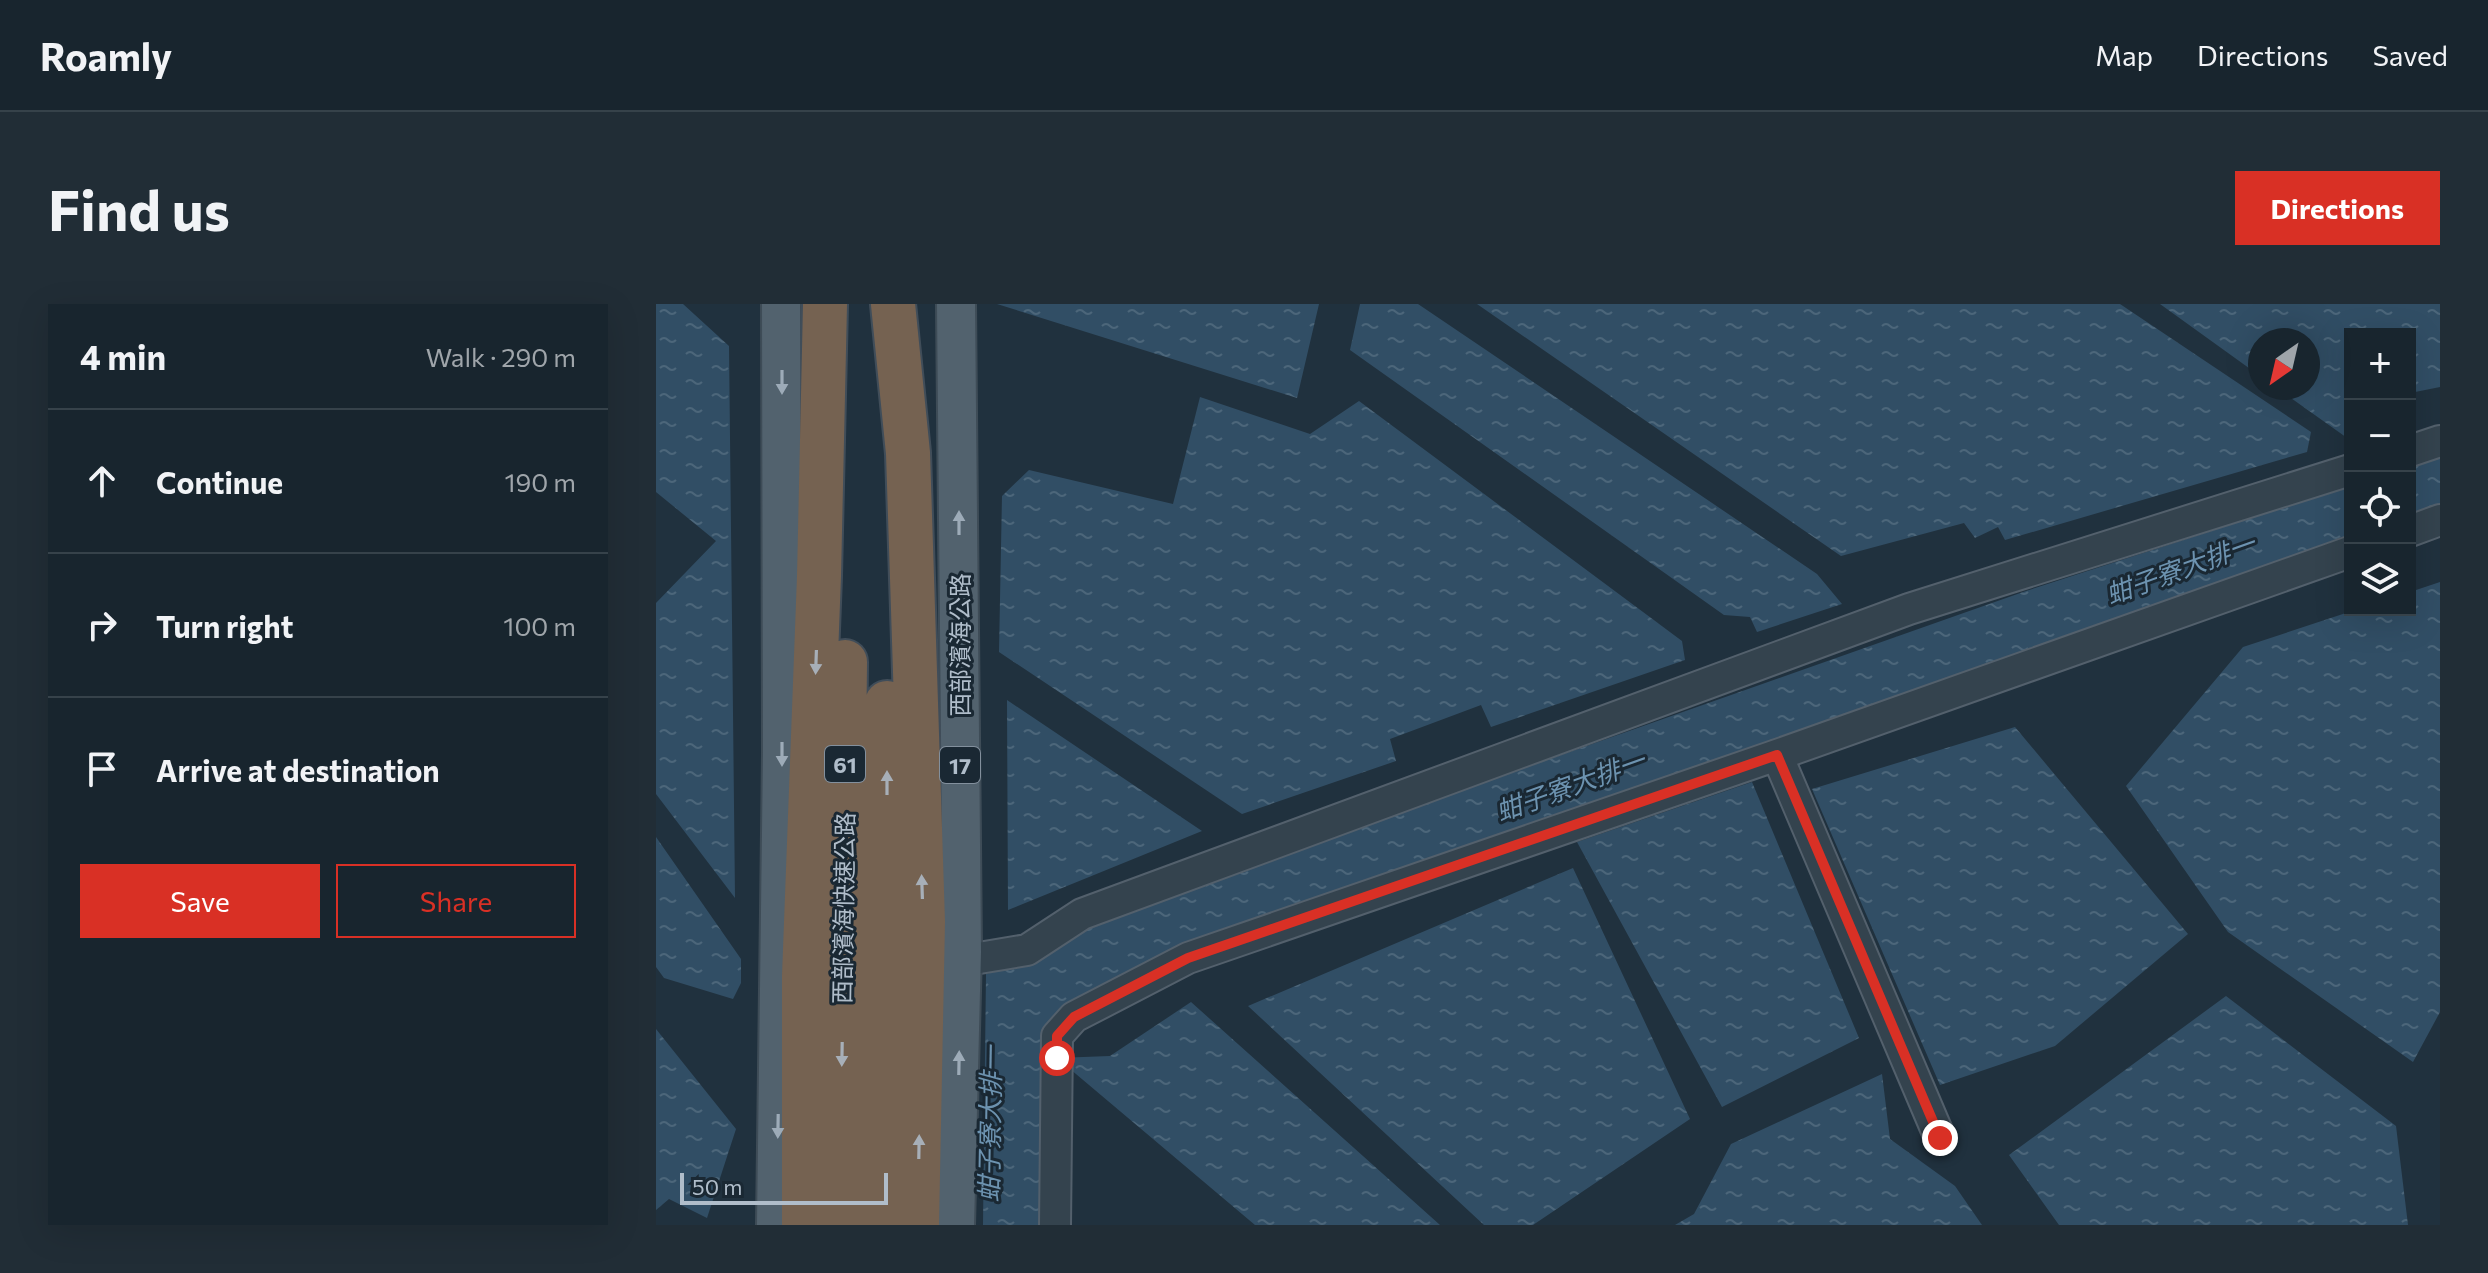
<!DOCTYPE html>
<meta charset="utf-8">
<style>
body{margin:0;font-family:Commissioner,"Noto Sans TC",sans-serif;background:#212d36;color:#f1f3f6}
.controls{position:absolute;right:24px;top:24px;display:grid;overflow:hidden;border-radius:0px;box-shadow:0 8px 32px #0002}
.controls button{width:72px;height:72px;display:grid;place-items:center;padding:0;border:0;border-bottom:2px solid #36424a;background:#18252e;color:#f1f3f6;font:40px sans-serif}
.compass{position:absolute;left:1592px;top:24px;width:72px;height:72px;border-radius:50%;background:#18252e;box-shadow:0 8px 32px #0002;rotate:214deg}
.scale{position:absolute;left:24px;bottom:20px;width:208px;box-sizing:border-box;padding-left:8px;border:4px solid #b0bdca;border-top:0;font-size:22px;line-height:28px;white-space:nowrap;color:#b0bdca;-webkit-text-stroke:6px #1a2833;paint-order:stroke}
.stop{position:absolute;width:24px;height:24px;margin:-18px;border:6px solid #d93025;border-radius:50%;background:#fff}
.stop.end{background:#d93025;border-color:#fff;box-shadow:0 2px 8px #0008}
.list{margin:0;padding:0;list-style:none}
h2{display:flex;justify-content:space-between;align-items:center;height:104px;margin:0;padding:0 32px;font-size:34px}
h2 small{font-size:26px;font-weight:400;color:#9fa5aa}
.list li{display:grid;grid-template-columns:52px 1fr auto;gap:24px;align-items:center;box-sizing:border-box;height:144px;padding:0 32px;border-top:2px solid #36424a}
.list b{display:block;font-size:30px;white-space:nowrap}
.list em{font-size:26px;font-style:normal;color:#9fa5aa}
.actions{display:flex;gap:16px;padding:24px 32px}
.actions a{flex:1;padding:18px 0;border:2px solid #d93025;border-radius:0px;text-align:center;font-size:28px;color:#d93025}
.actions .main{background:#d93025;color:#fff}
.icon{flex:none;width:44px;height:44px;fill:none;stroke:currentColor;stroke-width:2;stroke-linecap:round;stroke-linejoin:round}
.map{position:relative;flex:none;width:1784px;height:921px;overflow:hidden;border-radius:0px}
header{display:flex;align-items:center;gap:48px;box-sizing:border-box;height:112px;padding:0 40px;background:#18252e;border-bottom:2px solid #36424a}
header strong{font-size:38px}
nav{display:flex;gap:44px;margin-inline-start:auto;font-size:28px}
.intro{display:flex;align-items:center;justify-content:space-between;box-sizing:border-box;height:192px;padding:0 48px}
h1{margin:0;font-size:56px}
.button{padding:20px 36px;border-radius:0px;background:#d93025;color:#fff;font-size:28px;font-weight:700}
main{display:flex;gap:48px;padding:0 48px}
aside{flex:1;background:#18252e;border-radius:0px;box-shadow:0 8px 32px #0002}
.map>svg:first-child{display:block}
.water{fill:url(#water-ripples)}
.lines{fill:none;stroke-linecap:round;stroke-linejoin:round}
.minor-casing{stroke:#53606c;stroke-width:34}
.major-casing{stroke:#3e4c57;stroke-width:42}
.highway-casing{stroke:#404d59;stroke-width:48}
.minor{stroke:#34434e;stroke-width:30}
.major{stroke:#52626e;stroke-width:38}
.highway{stroke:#756251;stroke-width:44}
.oneway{fill:#9dabb8}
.oneway2{fill:#a7afb8}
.route{stroke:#d93025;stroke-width:10}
.labels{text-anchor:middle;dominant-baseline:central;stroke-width:6;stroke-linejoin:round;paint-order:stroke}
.shield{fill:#1a2833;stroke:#83909d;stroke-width:2}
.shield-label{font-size:22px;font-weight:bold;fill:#b0bdca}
.street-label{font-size:24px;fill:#b0bdca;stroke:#1a2833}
.water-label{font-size:26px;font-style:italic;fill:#6d93b0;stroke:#1a2833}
</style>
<header>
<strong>Roamly</strong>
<nav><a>Map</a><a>Directions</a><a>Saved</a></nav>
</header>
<div class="intro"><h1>Find us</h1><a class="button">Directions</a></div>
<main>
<aside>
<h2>4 min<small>Walk · 290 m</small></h2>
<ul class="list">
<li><svg class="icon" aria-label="ahead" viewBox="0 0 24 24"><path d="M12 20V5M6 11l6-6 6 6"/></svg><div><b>Continue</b></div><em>190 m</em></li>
<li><svg class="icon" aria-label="right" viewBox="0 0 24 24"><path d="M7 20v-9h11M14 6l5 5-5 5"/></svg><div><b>Turn right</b></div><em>100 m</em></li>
<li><svg class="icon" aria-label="arrive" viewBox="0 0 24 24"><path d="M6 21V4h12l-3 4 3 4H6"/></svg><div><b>Arrive at destination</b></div></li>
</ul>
<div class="actions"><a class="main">Save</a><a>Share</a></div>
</aside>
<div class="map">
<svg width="1784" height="921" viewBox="0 0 1784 921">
<defs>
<pattern id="water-ripples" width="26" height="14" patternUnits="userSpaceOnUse" patternTransform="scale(2)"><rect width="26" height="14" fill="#314e65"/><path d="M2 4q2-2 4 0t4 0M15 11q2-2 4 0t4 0" fill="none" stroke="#4c667a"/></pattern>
</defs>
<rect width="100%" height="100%" fill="#20313e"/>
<!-- water -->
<path class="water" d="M0,0H27L73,42L79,594L0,490V299L60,237L0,188Z
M341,0H663L641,94Z
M704,0H762L1161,270L1186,300L1101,328L1094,313L1068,311L694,46Z
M821,0H1464L1655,128L1651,148L1349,236L1342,223L1319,234L1308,219L1185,252Z
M1504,0H1784V83L1754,89V30H1694V136L1621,84H1652V36H1604V72Z
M544,93L654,130L703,97L1026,337L1029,356L835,423L825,401L734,435L740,457L586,510L343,348L346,192L373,166L517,200Z
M1784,152V220L1754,230V162Z
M1694,182V250L493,663L395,725L393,921H327L330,670L370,660L428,627L576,567L1370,287Z
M1784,278V708L1757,758L1572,628L1470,482L1587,343L1699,306H1754V288Z
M351,396L546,527L352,606Z
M1359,423L1532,630L1399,742L1284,781L1156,485Z
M1096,478L1203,734L1066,803L921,538Z
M0,533L85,655V679L77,695L8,674L0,663Z
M917,564L1034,815L877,921H828L592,702Z
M1570,692L1740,822L1752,921H1403L1353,851Z
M535,698L784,921H599L401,754L454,752Z
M0,725L80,825L51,914L13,895L0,906Z
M1226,770L1234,835L1299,882L1326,921H1019L1038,910L1075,840Z"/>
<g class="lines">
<defs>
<path id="minor" d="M1754,147L1784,137
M1754,227L1784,216
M1121,451L1284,834
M305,657L371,646L426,610L1253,305L1694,166
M399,921L401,732L418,713L532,654L1121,451L1694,248"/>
<path id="major" d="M120,921L126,450L125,0
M299,921L306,648L300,0"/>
<path id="highway" d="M237,0L252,149L267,618L261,921
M148,921V672L163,272L169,0
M183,921L189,358
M226,921L231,399"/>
</defs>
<!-- minor casing -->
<use href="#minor" class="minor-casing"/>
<!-- major casing -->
<use href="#major" class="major-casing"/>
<!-- highway casing -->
<use href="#highway" class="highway-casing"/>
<!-- minor -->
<use href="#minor" class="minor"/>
<!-- major -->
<use href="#major" class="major"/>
<!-- highway -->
<use href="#highway" class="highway"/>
</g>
<!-- one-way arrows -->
<defs><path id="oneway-solid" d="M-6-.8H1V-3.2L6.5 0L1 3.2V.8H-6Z" transform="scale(2)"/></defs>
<g class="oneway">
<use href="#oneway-solid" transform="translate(126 78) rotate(90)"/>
<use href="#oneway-solid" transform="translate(303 219) rotate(-90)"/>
<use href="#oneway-solid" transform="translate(126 450) rotate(90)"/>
<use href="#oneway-solid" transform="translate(303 759) rotate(-89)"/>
<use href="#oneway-solid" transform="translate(122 822) rotate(91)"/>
</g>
<g class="oneway2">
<use href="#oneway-solid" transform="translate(160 358) rotate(92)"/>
<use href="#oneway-solid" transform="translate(231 479) rotate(-90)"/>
<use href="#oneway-solid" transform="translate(266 583) rotate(-92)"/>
<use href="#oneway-solid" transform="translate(186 750) rotate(91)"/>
<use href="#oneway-solid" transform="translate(263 843) rotate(-89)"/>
</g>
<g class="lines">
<!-- route -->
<path class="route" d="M401,754V732L418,713L532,654L1121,451L1284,834"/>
</g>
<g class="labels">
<!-- shield labels -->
<g class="shield">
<rect x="169" y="442" width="40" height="36" rx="6"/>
<rect x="284" y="443" width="40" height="36" rx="6"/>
</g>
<g class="shield-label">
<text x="189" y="460">61</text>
<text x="304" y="461">17</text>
</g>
<!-- street labels -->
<g class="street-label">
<text transform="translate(303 341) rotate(-90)">西部濱海公路</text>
<text transform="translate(187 604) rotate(-89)">西部濱海快速公路</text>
</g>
<!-- water labels -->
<g class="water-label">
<text transform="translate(1524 264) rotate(-20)">蚶子寮大排一</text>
<text transform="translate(914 481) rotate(-20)">蚶子寮大排一</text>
<text transform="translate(333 820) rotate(-89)">蚶子寮大排一</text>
</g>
</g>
</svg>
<div class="controls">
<button>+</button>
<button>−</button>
<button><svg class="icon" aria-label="locate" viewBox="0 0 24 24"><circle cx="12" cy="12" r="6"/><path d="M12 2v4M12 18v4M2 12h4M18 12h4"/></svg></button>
<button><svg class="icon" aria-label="layers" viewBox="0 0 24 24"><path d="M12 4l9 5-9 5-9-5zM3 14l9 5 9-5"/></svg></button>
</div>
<svg class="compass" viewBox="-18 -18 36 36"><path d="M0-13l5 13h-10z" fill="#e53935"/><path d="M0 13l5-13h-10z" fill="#9fa5aa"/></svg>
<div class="scale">50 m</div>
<div class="stop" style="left:401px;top:754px"></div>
<div class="stop end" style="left:1284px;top:834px"></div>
</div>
</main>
